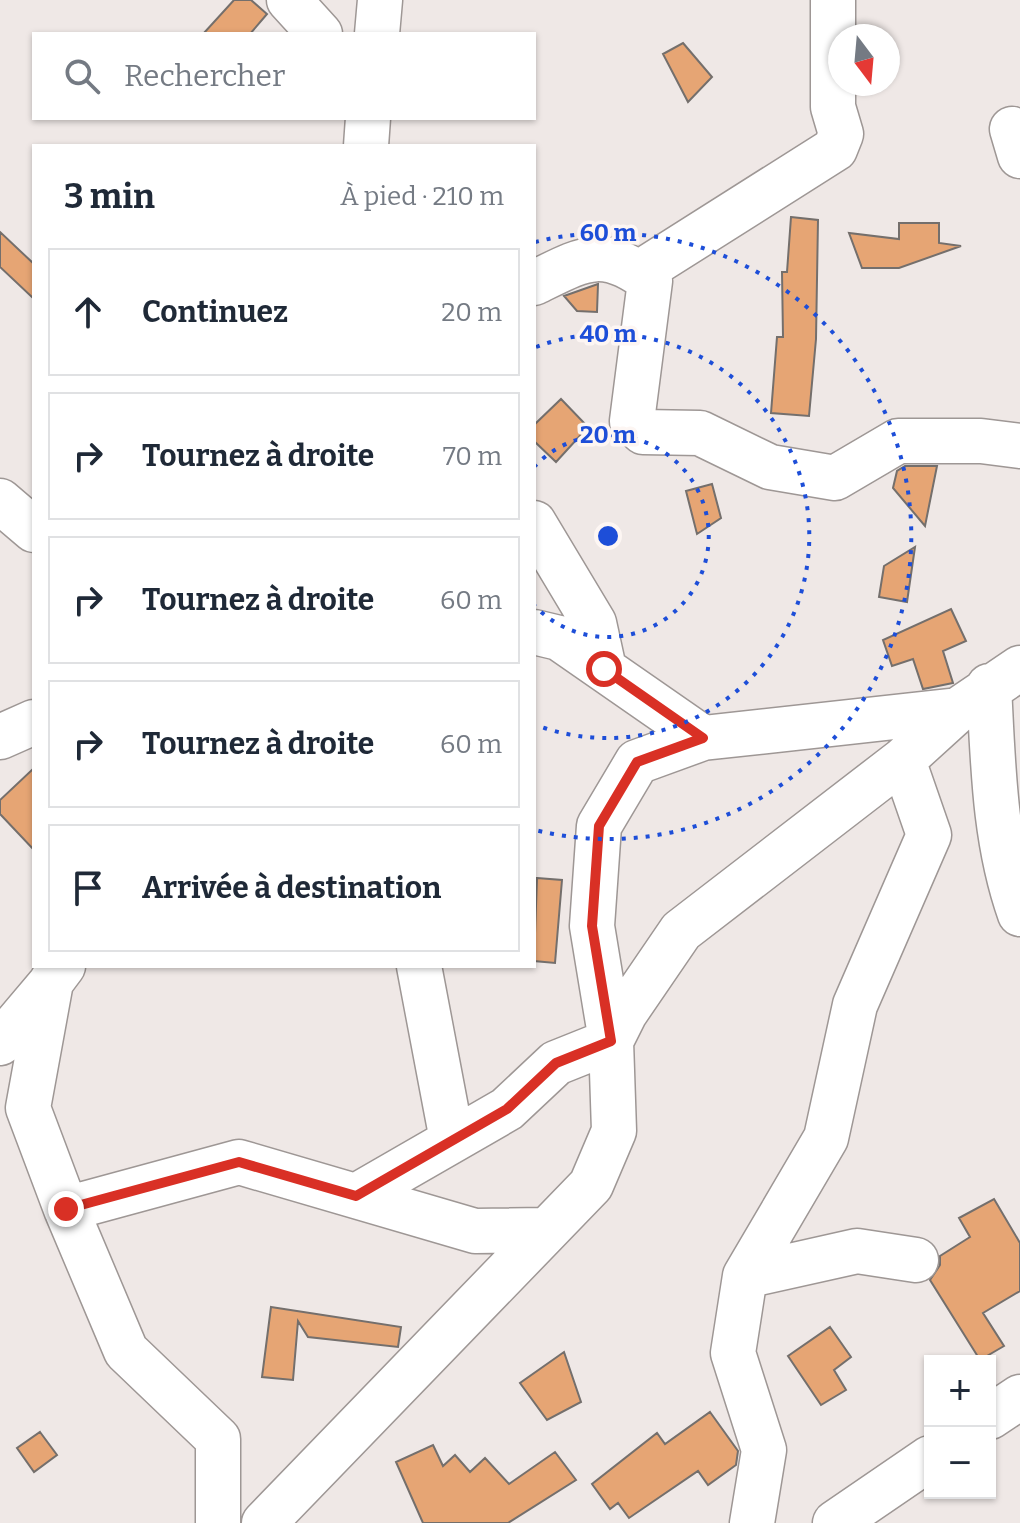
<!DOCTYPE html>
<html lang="fr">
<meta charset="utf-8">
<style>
body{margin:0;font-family:Bitter,serif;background:#f6f6f7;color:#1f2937}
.controls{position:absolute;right:24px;bottom:24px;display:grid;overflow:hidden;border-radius:0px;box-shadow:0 2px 6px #0004}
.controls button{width:72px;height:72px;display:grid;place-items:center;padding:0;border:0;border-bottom:2px solid #e0e1e3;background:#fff;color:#1f2937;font:40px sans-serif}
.compass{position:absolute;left:828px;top:24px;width:72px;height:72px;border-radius:50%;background:#fff;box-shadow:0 2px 6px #0004;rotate:164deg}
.stop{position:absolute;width:24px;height:24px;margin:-18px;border:6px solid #d93025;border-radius:50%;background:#fff}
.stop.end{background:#d93025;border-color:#fff;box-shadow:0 2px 8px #0008}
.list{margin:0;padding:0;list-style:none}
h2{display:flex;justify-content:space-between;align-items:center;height:104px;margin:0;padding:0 32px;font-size:34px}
h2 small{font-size:26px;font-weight:400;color:#747a83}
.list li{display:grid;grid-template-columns:52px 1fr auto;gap:24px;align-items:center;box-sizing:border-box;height:128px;margin:0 16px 16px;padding:0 16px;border:2px solid #e0e1e3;border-radius:0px}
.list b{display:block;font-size:30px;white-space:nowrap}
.list em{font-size:26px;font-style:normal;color:#747a83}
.icon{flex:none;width:44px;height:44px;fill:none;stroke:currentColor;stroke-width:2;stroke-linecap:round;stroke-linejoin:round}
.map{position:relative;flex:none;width:1020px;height:1523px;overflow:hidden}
.search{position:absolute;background:#fff;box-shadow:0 2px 6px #0004;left:32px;top:32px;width:504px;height:88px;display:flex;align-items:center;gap:20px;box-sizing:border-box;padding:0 28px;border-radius:0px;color:#747a83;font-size:30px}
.panel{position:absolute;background:#fff;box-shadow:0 2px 6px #0004;left:32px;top:144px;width:504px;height:824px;border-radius:0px}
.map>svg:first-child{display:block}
.building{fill:#e6a574;stroke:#746f6c;stroke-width:2}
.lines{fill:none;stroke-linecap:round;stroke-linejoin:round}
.minor-casing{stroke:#9e9795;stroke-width:47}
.minor{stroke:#fff;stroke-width:44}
.route{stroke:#d93025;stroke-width:10}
.ring{fill:none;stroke:#1d4ed8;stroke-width:4;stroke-dasharray:4 8}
.centre{fill:#1d4ed8;stroke:#fdf6f3;stroke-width:4}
.ring-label{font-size:24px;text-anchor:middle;font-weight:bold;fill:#1d4ed8;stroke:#fdf6f3;stroke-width:7;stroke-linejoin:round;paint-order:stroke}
</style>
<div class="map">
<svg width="1020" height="1523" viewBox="0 0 1020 1523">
<rect width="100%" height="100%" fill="#efe8e6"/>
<!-- building -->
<path class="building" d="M234,0H251L267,14L250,34H203Z
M683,43L712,77L688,102L663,54Z
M791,217L818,220L816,339L809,416L771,413L777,337H783L782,272H787Z
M899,223H939V243L961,246L899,268H862L849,233L899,239Z
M0,232L34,264V299L0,267Z
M598,284L597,312L577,311L564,296Z
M561,399L588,427L556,462L534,441V425Z
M905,466H937L925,526L893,488L897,471Z
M712,484L721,518L697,534L686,491Z
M915,547L907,602L879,597L884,566Z
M951,609L966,641L943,651L953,683L923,689L913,659L892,666L883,640Z
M34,768V850L0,814V800Z
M537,878L562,880L555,963L534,961Z
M994,1199L1020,1243V1291L983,1313L1004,1346L980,1360L930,1280L940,1265V1256L970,1237L959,1218Z
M271,1307L401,1327L398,1347L308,1337L298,1321L293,1380L262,1377Z
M830,1327L851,1357L834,1370L846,1390L821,1405L788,1356Z
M564,1352L581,1402L547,1420L520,1383Z
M710,1412L738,1451L736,1465L708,1485L698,1471L629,1518L618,1503L610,1509L592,1484L657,1433L665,1444Z
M40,1432L57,1455L34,1472L17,1448Z
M433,1445L443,1466L455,1455L470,1472L485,1458L509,1484L555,1452L576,1480L508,1523H423L396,1462Z"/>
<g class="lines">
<defs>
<path id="minor" d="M289,0L320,34
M377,34L380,0
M1012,129L1020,156
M366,146L368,118
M639,273L835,149L841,134L833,107V0
M534,283C583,259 602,245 650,281L632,421L643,432L700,433L770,467L835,478L898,441H981L1020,446
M0,501L34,530
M534,523L594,623L604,669
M534,632L559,638L703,738L958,710
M989,686C993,763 994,841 1020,914
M0,737L34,722
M63,966L51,982L28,1108L66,1209L126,1351L218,1439V1523
M419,966L452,1140
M0,1043L50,984
M356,1196L507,1109L556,1063L611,1041L592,926L599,826L637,762L703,738
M66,1209L239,1162L475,1231L547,1230
M745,1276L857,1251L916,1260
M990,1417L1020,1397
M264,1523L591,1185L614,1131L611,1041L625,1013L681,931L903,760L958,710L1020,668
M752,1523L764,1450L733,1353L745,1276L826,1138L855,1005L929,835L903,760
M835,1523L930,1458"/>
</defs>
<!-- minor casing -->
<use href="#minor" class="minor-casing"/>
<!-- minor -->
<use href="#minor" class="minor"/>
</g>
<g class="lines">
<!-- route -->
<path class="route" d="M66,1209L239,1162L356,1196L507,1109L556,1063L611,1041L592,926L599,826L637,762L703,738L604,669"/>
</g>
<!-- distance rings -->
<g class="ring">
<path d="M534 467A101 101 0 1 1 534 605"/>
<path d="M536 347A202 202 0 1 1 536 725"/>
<path d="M535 242A303 303 0 1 1 535 830"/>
</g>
<circle cx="608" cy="536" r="12" class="centre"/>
<g class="ring-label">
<text x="608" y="241">60 m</text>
<text x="608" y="342">40 m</text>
<text x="608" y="443">20 m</text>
</g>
</svg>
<div class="controls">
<button>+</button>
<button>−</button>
</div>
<svg class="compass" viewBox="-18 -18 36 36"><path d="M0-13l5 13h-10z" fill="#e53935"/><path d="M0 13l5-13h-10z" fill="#747a83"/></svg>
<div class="stop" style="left:604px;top:669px"></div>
<div class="stop end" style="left:66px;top:1209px"></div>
<div class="search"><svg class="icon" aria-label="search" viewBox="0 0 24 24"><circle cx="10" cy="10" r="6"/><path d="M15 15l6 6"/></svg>Rechercher</div>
<section class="panel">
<h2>3 min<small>À pied · 210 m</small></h2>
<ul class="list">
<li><svg class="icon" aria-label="ahead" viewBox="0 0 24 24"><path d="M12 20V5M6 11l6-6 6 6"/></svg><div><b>Continuez</b></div><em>20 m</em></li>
<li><svg class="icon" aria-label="right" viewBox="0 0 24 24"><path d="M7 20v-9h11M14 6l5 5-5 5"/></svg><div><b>Tournez à droite</b></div><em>70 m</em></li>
<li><svg class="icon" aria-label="right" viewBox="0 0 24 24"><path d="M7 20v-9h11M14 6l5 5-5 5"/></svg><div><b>Tournez à droite</b></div><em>60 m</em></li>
<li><svg class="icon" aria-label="right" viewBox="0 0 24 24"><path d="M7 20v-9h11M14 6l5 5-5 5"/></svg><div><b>Tournez à droite</b></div><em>60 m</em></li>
<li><svg class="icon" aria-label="arrive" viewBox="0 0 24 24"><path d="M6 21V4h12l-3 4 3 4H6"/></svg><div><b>Arrivée à destination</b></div></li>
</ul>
</section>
</div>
